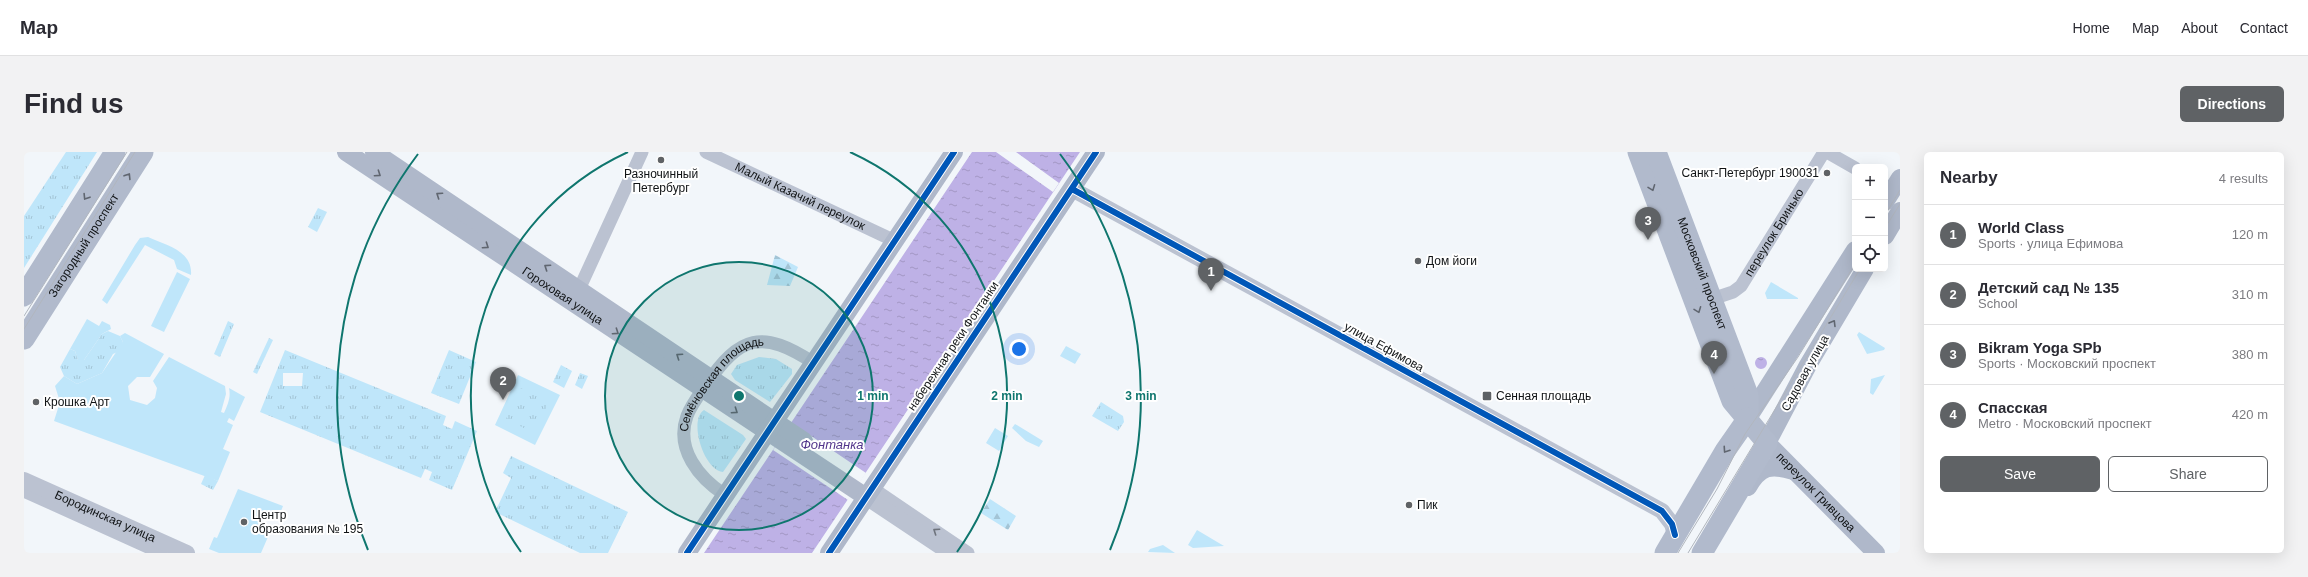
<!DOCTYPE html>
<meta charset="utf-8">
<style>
body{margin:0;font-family:Arial,sans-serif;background:#f2f2f3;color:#2b2b33}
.controls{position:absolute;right:12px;top:12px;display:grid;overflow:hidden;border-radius:6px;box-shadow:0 4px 16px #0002}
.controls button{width:36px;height:36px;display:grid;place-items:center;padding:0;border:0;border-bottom:1px solid #e1e1e2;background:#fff;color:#2b2b33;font:20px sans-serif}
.you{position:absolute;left:995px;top:197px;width:14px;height:14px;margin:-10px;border:3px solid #fff;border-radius:50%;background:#1a73e8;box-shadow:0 0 0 6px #1a73e833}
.badge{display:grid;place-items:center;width:26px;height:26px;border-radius:50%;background:#5f6265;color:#fff;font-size:13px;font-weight:700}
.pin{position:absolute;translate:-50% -33px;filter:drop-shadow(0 1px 2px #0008)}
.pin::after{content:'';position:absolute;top:21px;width:14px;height:12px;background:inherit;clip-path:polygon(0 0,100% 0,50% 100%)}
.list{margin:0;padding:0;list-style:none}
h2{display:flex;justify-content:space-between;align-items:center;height:52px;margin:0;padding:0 16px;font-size:17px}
h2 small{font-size:13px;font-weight:400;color:#7c7c81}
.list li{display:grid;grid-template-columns:26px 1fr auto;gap:12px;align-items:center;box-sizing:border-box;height:60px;padding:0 16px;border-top:1px solid #e1e1e2}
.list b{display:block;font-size:15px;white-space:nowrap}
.list p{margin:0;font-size:13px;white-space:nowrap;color:#7c7c81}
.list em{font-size:13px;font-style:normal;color:#7c7c81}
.actions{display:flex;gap:8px;padding:12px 16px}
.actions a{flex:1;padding:9px 0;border:1px solid #5f6265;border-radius:6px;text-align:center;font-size:14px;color:#5f6265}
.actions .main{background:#5f6265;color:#fff}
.icon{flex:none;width:22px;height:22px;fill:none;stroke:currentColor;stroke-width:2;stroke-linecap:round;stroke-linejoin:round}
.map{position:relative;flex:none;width:1876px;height:401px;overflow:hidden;border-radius:6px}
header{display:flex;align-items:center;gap:24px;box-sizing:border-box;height:56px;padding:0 20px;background:#fff;border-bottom:1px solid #e1e1e2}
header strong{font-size:19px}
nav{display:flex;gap:22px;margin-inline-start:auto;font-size:14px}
.intro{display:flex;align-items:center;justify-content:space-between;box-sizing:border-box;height:96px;padding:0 24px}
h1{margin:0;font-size:28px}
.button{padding:10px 18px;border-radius:6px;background:#5f6265;color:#fff;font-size:14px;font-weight:700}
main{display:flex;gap:24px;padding:0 24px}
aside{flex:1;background:#fff;border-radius:6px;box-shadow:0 4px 16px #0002}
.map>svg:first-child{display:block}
.grass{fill:#bfe6fa}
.forest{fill:url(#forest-firs)}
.park{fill:url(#park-tufts);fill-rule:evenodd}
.water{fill:url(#water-ripples)}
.pier{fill:#f2f6fa}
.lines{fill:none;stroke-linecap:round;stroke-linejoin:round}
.minor{stroke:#bbc2d1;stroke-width:13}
.tertiary{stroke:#bbc2d1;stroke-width:16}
.secondary{stroke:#afb8ca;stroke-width:18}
.primary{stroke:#b1bacc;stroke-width:21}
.tram{stroke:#b1b6be;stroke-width:1}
.cycleway-casing{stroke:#fff;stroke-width:8}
.cycleway{stroke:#0057b8;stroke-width:6}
.oneway{stroke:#606670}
.oneway2{stroke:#6e737c}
.ring{fill:none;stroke:#0f766e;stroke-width:2}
.poi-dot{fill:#5f6265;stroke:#fff;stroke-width:1.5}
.labels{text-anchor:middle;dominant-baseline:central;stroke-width:4;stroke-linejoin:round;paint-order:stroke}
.poi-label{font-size:12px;fill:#101315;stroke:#fff;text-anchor:start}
.street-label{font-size:12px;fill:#101315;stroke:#fff}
.water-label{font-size:13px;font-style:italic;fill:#52358b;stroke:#fff}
.centre{fill:#0f766e;stroke:#fff;stroke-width:2}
.ring-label{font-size:12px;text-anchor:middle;font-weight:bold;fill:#0f766e;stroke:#fff;stroke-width:4;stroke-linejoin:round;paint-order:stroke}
</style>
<header>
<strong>Map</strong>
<nav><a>Home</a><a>Map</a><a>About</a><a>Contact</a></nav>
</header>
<div class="intro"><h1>Find us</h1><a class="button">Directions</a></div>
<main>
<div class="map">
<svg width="1876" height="401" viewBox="0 0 1876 401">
<defs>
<pattern id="forest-firs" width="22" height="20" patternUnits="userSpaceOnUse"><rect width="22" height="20" fill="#bfe6fa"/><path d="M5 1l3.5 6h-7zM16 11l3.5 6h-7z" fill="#a3c4d5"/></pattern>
<pattern id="park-tufts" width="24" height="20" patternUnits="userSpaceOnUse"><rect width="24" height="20" fill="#bfe6fa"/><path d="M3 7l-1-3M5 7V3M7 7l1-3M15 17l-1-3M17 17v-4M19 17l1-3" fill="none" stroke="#a3c4d5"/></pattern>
<pattern id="water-ripples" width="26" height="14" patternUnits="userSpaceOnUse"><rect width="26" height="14" fill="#beb1e6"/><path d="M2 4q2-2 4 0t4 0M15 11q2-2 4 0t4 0" fill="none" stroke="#a297c4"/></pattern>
</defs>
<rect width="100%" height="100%" fill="#f2f6fa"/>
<!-- grass -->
<path class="grass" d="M124,85C142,93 169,99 167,123L153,117L150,108L121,93L83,152L78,148L111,93L116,86Z
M153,120L166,127L140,180L127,174Z
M1747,130L1774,146V147H1743L1741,141Z
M63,167L75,174L78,169L86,173L87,177L78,182L60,208H54L51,199L46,197Z
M1835,180L1861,196L1860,198L1843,202L1833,183Z
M101,181L140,202L126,225H113L104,234L106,248L123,253L131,246L133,236L129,229L145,205L201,234L202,242L197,260L200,261C204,252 207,245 205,236L221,245L210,269L205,266L203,270L209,273L199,297L206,300L194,329L30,269L36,250L31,234L40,224L53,232L78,221L99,190L96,184Z
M1042,194L1057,202L1051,212L1036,204Z
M494,223L536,243L511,293L471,273Z
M1861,223L1849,243L1846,241L1847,227Z
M991,272L1019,289L1015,295L1002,289L988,276Z
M971,276L984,284L975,299L962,291Z
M214,337L259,354L255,364L244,361L239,375L247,378L237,401H195L185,397L190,385L193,386Z
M1173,378L1200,394L1169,396L1164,393Z
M1139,393L1151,401L1124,400L1126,397Z"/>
<!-- forest -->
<path class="forest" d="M751,103L774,115L766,134L743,133Z
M966,347L992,364L984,378L957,361Z"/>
<!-- park -->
<path class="park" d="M42,0H73L0,116V64Z
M294,56L303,60L293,80L284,75Z
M204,169L210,172L196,205L190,202Z
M84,179L96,184L99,190L98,198L89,202L78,221L53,232L40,224L36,215L46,197L51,199L54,208H60L78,182Z
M245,186L249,188L233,222L229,220Z
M261,198L422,264L419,273L428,277L431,269L453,279L428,338L405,328L408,320L401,317L397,326L236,260ZM259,221H279L278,234H259Z
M425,198L452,210L435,252L407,241Z
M735,205L752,207L768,217V222L746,250L711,228L707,222L713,213Z
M537,213L548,219L540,236L529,230Z
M556,221L564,224L558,237L551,233Z
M497,236L525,250L510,281L482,267Z
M1077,250L1099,264L1100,270L1094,279L1068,264Z
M680,258L719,283L722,287L699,320C680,319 664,268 680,258Z
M487,304L604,360L584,401H556L471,360L487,326L479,321Z
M181,323L194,329L189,338L177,332Z"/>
<!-- water -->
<path class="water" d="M948,0H1056L788,401H680Z
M1731 211a6 6 0 1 1 12 0a6 6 0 1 1-12 0Z"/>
<!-- pier -->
<path class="pier" d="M972,0H992L1035,31L1029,40Z
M768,271L842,321L824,348L749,298Z"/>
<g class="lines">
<!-- minor -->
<g class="minor">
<path id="s1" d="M682,0L871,89"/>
<path d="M1803,0L1831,16"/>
<path d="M552,144L618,0"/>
<path id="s2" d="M1688,147L1709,140L1717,134L1800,0"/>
<path d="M848,336L944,401"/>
<path d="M0,339L137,401"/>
<path id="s3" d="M701,343C675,326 651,297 663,264C667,253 675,243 682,233C716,183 738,177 790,211"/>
</g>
<!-- tertiary -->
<g class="tertiary">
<path d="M1048,37L1638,359L1648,372L1651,383"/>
<path id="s4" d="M0,328L163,401"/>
<path d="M842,345L926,401"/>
</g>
<!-- secondary -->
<g class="secondary">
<path id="s5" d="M322,0L842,345"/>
<path d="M350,0L780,289"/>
<path d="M1861,50L1876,26"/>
<path d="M1861,84L1876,59"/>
<path id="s6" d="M1841,117L1784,213L1743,291L1852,401"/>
<path d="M1724,266L1831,98"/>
<path d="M1724,335C1736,314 1747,312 1769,319"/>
<path d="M663,401L930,0"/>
<path d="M805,401L1072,0"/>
</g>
<!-- primary -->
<g class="primary">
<path d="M1614,0L1708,249L1743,291L1678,401"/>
<path id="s7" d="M1632,0L1724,243V266"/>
<path d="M0,144L91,0"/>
<path id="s8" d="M0,187L119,0"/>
<path d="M1641,401L1701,299L1724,266"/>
</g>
<!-- tram -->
<path class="tram" d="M1861,63L1876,38
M1861,76L1876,52
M0,164L103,0
M0,177L111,0
M1654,401L1693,337L1721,282L1774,205L1831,112
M1664,401L1836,117"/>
<defs>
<path id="cycleway" d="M1048,37L1638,359L1648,372L1651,383
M663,401L930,0
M805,401L1072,0"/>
</defs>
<!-- cycleway casing -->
<use href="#cycleway" class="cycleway-casing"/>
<!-- cycleway -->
<use href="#cycleway" class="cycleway"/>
</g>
<!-- one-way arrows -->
<defs><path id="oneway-chevron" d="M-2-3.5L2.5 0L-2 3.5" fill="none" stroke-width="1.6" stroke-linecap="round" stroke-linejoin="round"/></defs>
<g class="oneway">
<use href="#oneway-chevron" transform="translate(354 22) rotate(34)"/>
<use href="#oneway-chevron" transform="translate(104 24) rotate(-58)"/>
<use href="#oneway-chevron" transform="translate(1628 36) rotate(69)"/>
<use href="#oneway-chevron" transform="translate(415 43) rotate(-146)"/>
<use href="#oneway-chevron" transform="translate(62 45) rotate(122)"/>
<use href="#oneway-chevron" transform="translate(462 94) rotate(34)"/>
<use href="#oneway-chevron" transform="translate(523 115) rotate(-146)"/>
<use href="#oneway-chevron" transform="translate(1674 158) rotate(69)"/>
<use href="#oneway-chevron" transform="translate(1809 171) rotate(-59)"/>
<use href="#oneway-chevron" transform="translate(592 180) rotate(34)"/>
<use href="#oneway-chevron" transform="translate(655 204) rotate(-146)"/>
<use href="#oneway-chevron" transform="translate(711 259) rotate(34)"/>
<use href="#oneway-chevron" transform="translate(1702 298) rotate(124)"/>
</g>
<use class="oneway2" href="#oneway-chevron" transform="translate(912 379) rotate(-146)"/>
<!-- distance rings -->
<circle cx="715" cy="244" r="134" fill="#0f766e" fill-opacity=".12"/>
<g class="ring">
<circle cx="715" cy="244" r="134"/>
<path d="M497 400A268 268 0 0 1 604 0M826 0A268 268 0 0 1 933 400"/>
<path d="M344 398A402 402 0 0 1 394 2M1036 2A402 402 0 0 1 1086 398"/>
</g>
<!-- markers -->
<g class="poi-dot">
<circle cx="637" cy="8" r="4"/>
<circle cx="1803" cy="21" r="4"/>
<circle cx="1394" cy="109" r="4"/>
<rect x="1458" y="239" width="10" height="10" rx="2"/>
<circle cx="12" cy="250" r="4"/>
<circle cx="1385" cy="353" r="4"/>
<circle cx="220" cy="370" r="4"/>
</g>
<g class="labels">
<!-- poi labels -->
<g class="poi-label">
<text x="1795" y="21" text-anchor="end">Санкт-Петербург 190031</text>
<text x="637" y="22" text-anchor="middle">Разночинный<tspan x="637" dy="14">Петербург</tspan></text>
<text x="1402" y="109">Дом йоги</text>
<text x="1472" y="244">Сенная площадь</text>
<text x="20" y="250">Крошка Арт</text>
<text x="1393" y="353">Пик</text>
<text x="228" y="363">Центр<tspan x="228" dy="14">образования № 195</tspan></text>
</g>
<!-- street labels -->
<g class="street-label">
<text stroke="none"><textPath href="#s1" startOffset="104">Малый Казачий переулок</textPath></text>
<text stroke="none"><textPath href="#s2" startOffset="95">переулок Бринько</textPath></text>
<text stroke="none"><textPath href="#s8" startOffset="111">Загородный проспект</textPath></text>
<text stroke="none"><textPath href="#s7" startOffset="130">Московский проспект</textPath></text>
<text stroke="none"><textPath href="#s5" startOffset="260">Гороховая улица</textPath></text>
<text transform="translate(929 194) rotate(-56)">набережная реки Фонтанки</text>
<text transform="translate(1360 195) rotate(29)">улица Ефимова</text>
<text transform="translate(1781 221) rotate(-61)">Садовая улица</text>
<text stroke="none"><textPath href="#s3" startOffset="143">Семёновская площадь</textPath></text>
<text stroke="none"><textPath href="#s6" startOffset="269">переулок Гривцова</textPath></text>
<text stroke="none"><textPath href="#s4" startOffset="89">Бородинская улица</textPath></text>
</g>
<!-- water labels -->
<g class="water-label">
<text x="808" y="292">Фонтанка</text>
</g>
</g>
<circle cx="715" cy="244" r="6" class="centre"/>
<g class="ring-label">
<text x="849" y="248">1 min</text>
<text x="983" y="248">2 min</text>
<text x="1117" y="248">3 min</text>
</g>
</svg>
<div class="controls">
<button>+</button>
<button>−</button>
<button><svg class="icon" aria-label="locate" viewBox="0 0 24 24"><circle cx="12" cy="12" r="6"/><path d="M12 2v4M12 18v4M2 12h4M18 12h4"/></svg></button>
</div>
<div class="you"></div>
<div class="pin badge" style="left:1187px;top:139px">1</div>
<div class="pin badge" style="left:479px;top:248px">2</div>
<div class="pin badge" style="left:1624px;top:88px">3</div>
<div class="pin badge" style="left:1690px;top:222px">4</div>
</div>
<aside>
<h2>Nearby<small>4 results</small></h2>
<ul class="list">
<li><span class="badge">1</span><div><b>World Class</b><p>Sports · улица Ефимова</p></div><em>120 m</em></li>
<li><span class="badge">2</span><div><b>Детский сад № 135</b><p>School</p></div><em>310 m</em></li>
<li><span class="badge">3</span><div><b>Bikram Yoga SPb</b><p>Sports · Московский проспект</p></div><em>380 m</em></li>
<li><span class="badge">4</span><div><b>Спасская</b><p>Metro · Московский проспект</p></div><em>420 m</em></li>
</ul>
<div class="actions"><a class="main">Save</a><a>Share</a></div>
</aside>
</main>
